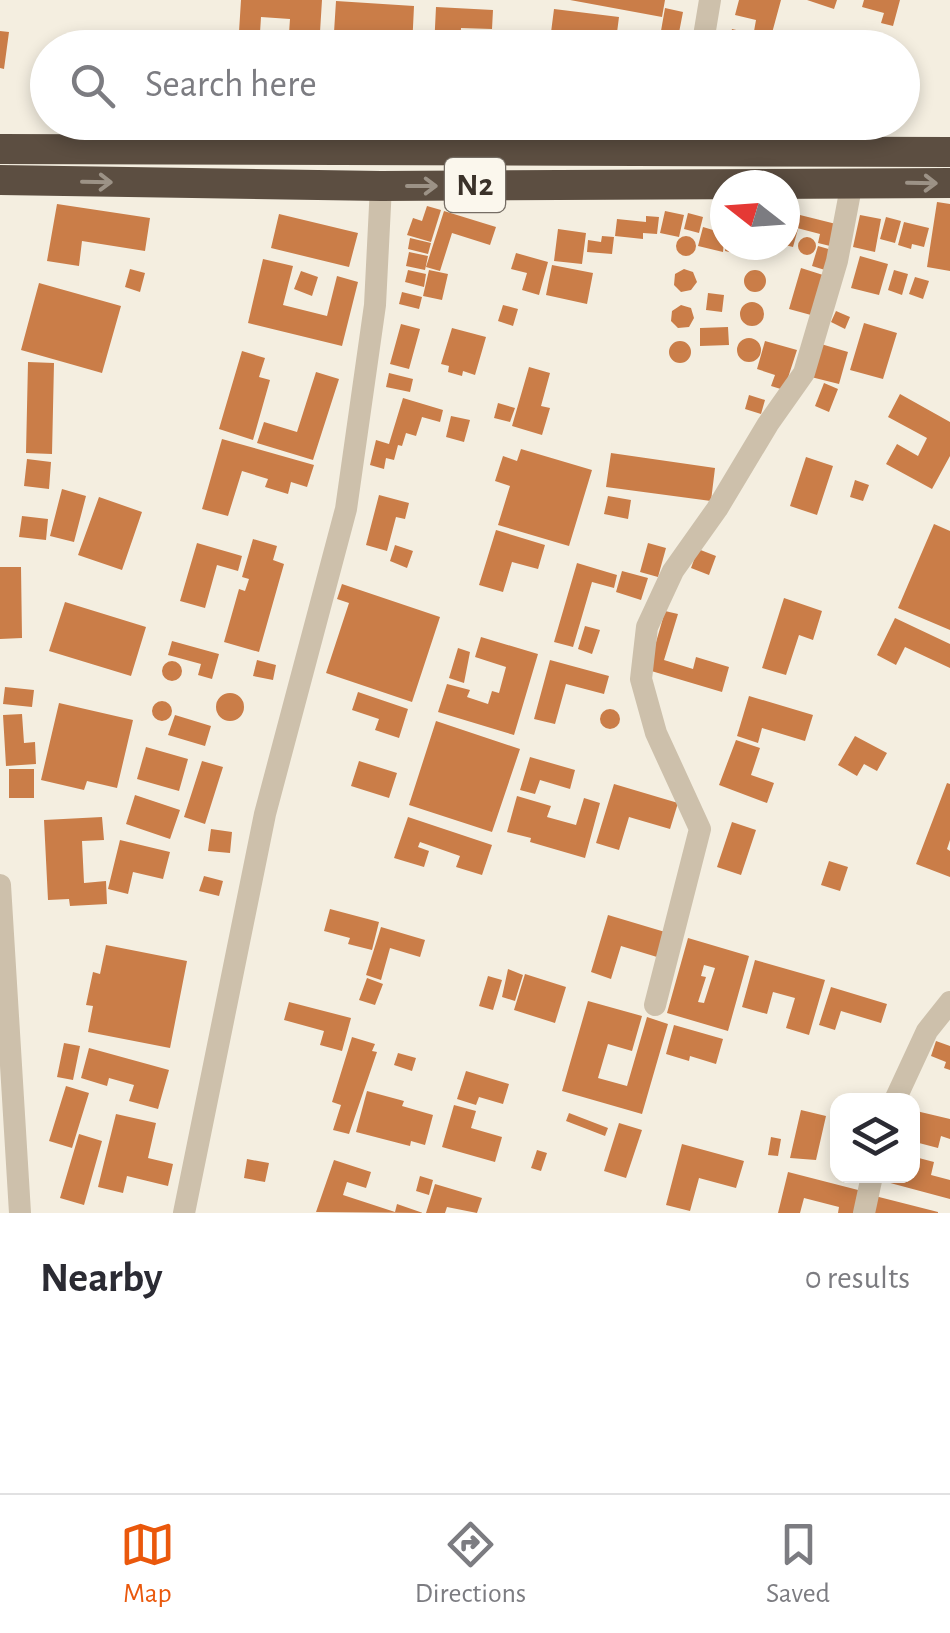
<!DOCTYPE html>
<style>
body{margin:0;font-family:"Alegreya Sans",sans-serif;background:#f2f2f3;color:#2b2b33}
.controls{position:absolute;right:30px;bottom:30px;display:grid;overflow:hidden;border-radius:20px;box-shadow:0 5px 15px #0003}
.controls button{width:90px;height:90px;display:grid;place-items:center;padding:0;border:0;border-bottom:2px solid #e1e1e2;background:#fff;color:#2b2b33;font:50px sans-serif}
.compass{position:absolute;left:710px;top:170px;width:90px;height:90px;border-radius:50%;background:#fff;box-shadow:0 5px 15px #0003;rotate:287deg}
.list{margin:0;padding:0;list-style:none}
h2{display:flex;justify-content:space-between;align-items:center;height:130px;margin:0;padding:0 40px;font-size:42px}
h2 small{font-size:32px;font-weight:400;color:#7c7c81}
.icon{flex:none;width:55px;height:55px;fill:none;stroke:currentColor;stroke-width:2;stroke-linecap:round;stroke-linejoin:round}
.map{position:relative;flex:none;width:950px;height:1213px;overflow:hidden}
.search{position:absolute;background:#fff;box-shadow:0 5px 15px #0003;left:30px;right:30px;top:30px;height:110px;display:flex;align-items:center;gap:25px;box-sizing:border-box;padding:0 35px;border-radius:55px;color:#7c7c81;font-size:38px}
.sheet{height:280px;background:#fff}
nav{display:flex;justify-content:space-around;align-items:center;box-sizing:border-box;height:140px;border-top:2px solid #e1e1e2;background:#fff;font-size:28px;color:#7c7c81}
nav a{display:grid;justify-items:center;gap:5px}
nav .on{color:#ea580c}
.map>svg:first-child{display:block}
.building{fill:#ca7d48;fill-rule:evenodd}
.lines{fill:none;stroke-linecap:round;stroke-linejoin:round}
.minor{stroke:#cdc0ab;stroke-width:22}
.highway{stroke:#5c4e41;stroke-width:30}
.oneway{stroke:#9c9286}
.labels{text-anchor:middle;dominant-baseline:central;stroke-width:8;stroke-linejoin:round;paint-order:stroke}
.shield{fill:#fbf7ed;stroke:#756d64;stroke-width:2.5}
.shield-label{font-size:32px;font-weight:bold;fill:#3b322a}
</style>
<div class="map">
<svg width="950" height="1213" viewBox="0 0 950 1213">
<rect width="100%" height="100%" fill="#f4eee0"/>
<!-- building -->
<path class="building" d="M241,0H322L319,48H288L290,19L261,17L259,48H238Z
M570,0H665L662,17Z
M739,0H781L772,33L776,34L773,48H751L756,20L735,15Z
M807,0H837L834,9Z
M864,0H900L893,26L881,23L884,13L862,7Z
M336,1L414,6L412,48H333Z
M436,7L493,10L492,29L461,28L460,48H434Z
M665,8L683,12L676,48H658Z
M554,9L619,17L615,48H549Z
M732,29L753,34L750,48H728Z
M0,31L9,32L4,69L0,68Z
M937,202L950,204V271L927,267Z
M57,204L150,218L145,251L82,241L79,266L47,261Z
M427,206L441,210L431,242L407,235L413,218L422,221Z
M444,211L496,227L490,245L452,233L440,271L426,267Z
M665,211L684,215L679,237L660,233Z
M688,213L703,217L699,233L684,229Z
M279,214L358,233L349,267L271,248Z
M800,215L836,224L830,246L818,243L820,234L797,228Z
M860,215L881,219L875,252L853,247Z
M646,216L659,217L657,234L643,233V239L615,236L617,219L646,222Z
M886,217L901,221L895,243L880,239Z
M904,222L929,228L924,247L912,244L911,249L898,245Z
M714,226L725,229L723,252L698,246L703,227L713,230Z
M785,226L798,229L793,247L785,245Z
M558,229L586,233L582,264L554,261Z
M676 246a10 10 0 1 1 20 0a10 10 0 1 1-20 0Z
M602,236L614,237L612,254L587,252L588,240L601,242Z
M798 246a9 9 0 1 1 18 0a9 9 0 1 1-18 0Z
M410,238L431,243L428,254L408,249Z
M726,245H740L738,254L725,251Z
M744,245H767L763,254L757,256L750,255Z
M818,246L832,250L825,270L812,266Z
M409,252L428,256L425,270L406,266Z
M516,253L548,262L539,295L522,290L527,273L511,269Z
M860,256L888,264L879,295L851,288Z
M263,259L293,266L283,305L327,316L337,276L358,282L342,346L248,323Z
M552,265L593,273L587,304L546,295Z
M801,268L823,275L811,315L789,309Z
M130,269L145,273L140,292L125,287Z
M684,269L693,272L697,282L691,290L681,292L674,285L675,274Z
M744 281a11 11 0 1 1 22 0a11 11 0 1 1-22 0Z
M408,270L426,274L424,287L405,282Z
M429,270L448,274L442,300L423,296Z
M894,270L908,274L902,295L888,290Z
M301,271L318,277L312,296L294,289Z
M915,277L929,281L923,299L909,294Z
M39,283L121,306L102,373L21,350Z
M402,292L422,297L419,309L399,304Z
M708,293L724,295L722,312L706,310Z
M740 314a12 12 0 1 1 24 0a12 12 0 1 1-24 0Z
M503,305L518,309L513,326L498,321Z
M681,305L691,308L694,318L689,327L678,328L671,321L672,311Z
M836,311L850,317L845,329L831,322Z
M864,323L897,333L883,379L850,370Z
M401,324L420,329L409,369L390,364Z
M728,327L729,345L700,346V328Z
M452,328L486,337L475,375L463,371L462,376L448,372L449,366L441,364Z
M737 350a12 12 0 1 1 24 0a12 12 0 1 1-24 0Z
M669 352a11 11 0 1 1 22 0a11 11 0 1 1-22 0Z
M765,341L797,350L784,390L771,386L775,375L757,369Z
M821,344L848,352L839,384L811,377Z
M242,351L265,358L259,377L270,380L253,440L219,429Z
M28,362L54,363L52,454L26,453Z
M529,367L550,373L541,406L550,408L542,435L512,426Z
M316,372L339,379L313,460L257,443L264,422L297,432Z
M389,373L413,379L410,392L386,387Z
M824,383L838,389L829,412L815,406Z
M900,394L950,422V456L932,489L886,464L897,444L918,456L927,438L888,417Z
M749,395L765,400L761,414L745,409Z
M403,398L443,410L440,422L422,417L416,436L406,433L402,446L398,445L394,460L386,458L384,469L370,465L376,440L389,444Z
M498,403L515,408L510,422L494,418Z
M451,416L470,420L464,442L446,437Z
M222,439L314,465L307,487L291,482L288,494L265,487L268,479L242,471L228,516L202,509Z
M521,449L592,470L569,546L498,525L510,486L495,481L503,456L517,461Z
M611,453L715,468L711,501L606,487Z
M806,457L833,466L817,515L790,506Z
M27,459L51,462L49,489L24,486Z
M855,480L869,485L863,501L850,497Z
M62,489L86,496L74,542L50,536Z
M379,495L409,503L405,519L396,517L387,551L366,545Z
M608,496L631,500L628,519L604,514Z
M99,497L142,512L122,570L78,555Z
M22,516L48,519L46,540L19,537Z
M934,524L950,531V630L898,608Z
M496,530L545,545L538,569L512,562L503,592L479,585Z
M253,539L277,546L273,560L284,564L259,652L224,642L239,589L245,591L249,579L242,577Z
M197,543L242,556L238,571L217,565L205,608L180,601Z
M648,543L666,548L658,577L640,572Z
M395,545L413,551L407,568L390,561Z
M698,549L716,556L709,575L691,568Z
M577,563L617,575L614,588L592,582L573,647L554,642Z
M0,567H21L22,638L0,639Z
M622,571L648,578L641,600L616,592Z
M342,584L440,617L412,702L326,673L349,603L337,599Z
M784,598L822,611L813,640L799,635L786,675L762,668Z
M65,602L146,627L131,676L49,651Z
M665,611L678,614L664,660L693,669L696,657L729,667L722,692L648,670Z
M895,618L950,644V668L905,647L896,665L877,655Z
M585,626L600,630L592,654L578,649Z
M481,637L538,654L514,735L438,712L447,684L470,690L467,697L488,704L492,691L499,693L506,667L475,657Z
M172,641L219,654L212,679L198,675L201,664L168,655Z
M458,648L470,652L464,683L449,678Z
M257,660L276,665L273,680L253,676Z
M550,660L609,676L604,694L566,684L555,724L534,719Z
M162 671a10 10 0 1 1 20 0a10 10 0 1 1-20 0Z
M5,687L34,690L32,707L3,704Z
M358,692L408,709L399,738L375,730L379,719L352,710Z
M216 707a14 14 0 1 1 28 0a14 14 0 1 1-28 0Z
M749,696L813,715L805,741L762,728L758,743L737,736Z
M152 711a10 10 0 1 1 20 0a10 10 0 1 1-20 0Z
M59,703L133,720L117,788L87,781L84,790L41,780Z
M600 719a10 10 0 1 1 20 0a10 10 0 1 1-20 0Z
M22,714L24,743L35,742L36,764L6,766L3,715Z
M175,715L211,726L205,746L168,735Z
M436,721L520,749L492,832L409,805Z
M855,736L887,753L877,771L864,764L857,776L838,765Z
M736,740L760,748L751,775L774,783L767,803L719,785Z
M146,747L188,759L179,791L137,779Z
M530,757L575,770L570,789L540,780L535,794L520,790Z
M202,761L223,767L205,824L184,817Z
M359,761L397,773L389,798L351,786Z
M9,769H34V798H9Z
M947,783L950,784V840L947,849L950,851V877L916,864Z
M614,784L678,803L670,829L629,817L619,850L596,843Z
M135,795L180,810L170,839L126,824Z
M517,796L551,806L547,817L576,825L584,798L600,803L585,858L530,842L531,838L507,832Z
M102,817L104,840L82,841L84,883L106,881L107,904L70,906L69,899L48,900L44,820Z
M408,817L492,845L482,875L456,867L460,856L420,842L418,847L429,851L424,867L394,858Z
M732,822L756,830L741,875L717,867Z
M211,829L232,832L230,853L208,851Z
M120,840L170,852L163,879L133,872L128,894L108,889Z
M829,861L848,867L840,891L821,885Z
M204,876L223,881L219,896L199,891Z
M330,909L379,922L372,950L348,944L350,938L324,931Z
M608,915L665,932L657,957L621,946L611,979L591,972Z
M381,927L425,940L420,957L390,948L381,980L366,975Z
M688,938L749,956L728,1031L667,1013ZM704,965L715,968L704,1003L698,1002L706,977L701,976Z
M106,945L187,961L170,1048L88,1032L93,1006L86,1005L93,972L100,974Z
M755,960L825,980L809,1035L786,1028L795,998L773,992L767,1014L742,1007Z
M508,969L523,975L515,1001L502,997Z
M525,974L566,987L555,1023L514,1010Z
M488,976L502,980L493,1010L479,1006Z
M367,978L383,984L375,1005L359,1000Z
M831,987L887,1004L881,1023L841,1011L835,1030L819,1025Z
M588,1001L642,1016L632,1051L608,1044L598,1078L627,1086L647,1017L668,1024L642,1114L562,1091Z
M289,1002L351,1018L342,1051L320,1045L324,1031L284,1020Z
M674,1025L723,1039L716,1064L690,1056L689,1061L666,1054Z
M352,1037L375,1044L372,1051L377,1052L349,1134L333,1130L341,1105L332,1102Z
M936,1041L950,1046V1070L944,1068L946,1062L931,1056Z
M64,1043L80,1046L73,1080L57,1077Z
M89,1048L169,1070L158,1109L129,1101L134,1085L109,1078L107,1086L81,1078Z
M398,1053L416,1058L412,1071L394,1065Z
M466,1071L509,1084L503,1104L479,1097L476,1105L457,1099Z
M66,1086L89,1093L72,1148L49,1141Z
M367,1091L404,1101L402,1106L433,1115L425,1145L411,1141L410,1146L356,1132Z
M454,1105L476,1111L471,1128L502,1137L495,1162L442,1147Z
M801,1110L826,1116L816,1160L790,1158Z
M912,1110L950,1119V1139L941,1136L938,1148L919,1143L915,1157L934,1162L931,1175L950,1180V1199L879,1180L880,1176H912Z
M569,1113L608,1128L605,1136L566,1121Z
M116,1114L156,1123L148,1158L173,1164L168,1186L127,1176L123,1193L98,1187Z
M619,1123L642,1130L626,1178L604,1171Z
M79,1134L102,1141L84,1205L60,1198Z
M771,1137L781,1139L778,1156L768,1155Z
M682,1144L744,1161L736,1188L699,1178L690,1211L666,1205Z
M537,1150L547,1153L541,1171L531,1168Z
M247,1159L269,1163L265,1182L244,1178Z
M334,1160L371,1172L366,1188L347,1182L343,1195L395,1212L397,1204L423,1213L316,1212Z
M788,1172L862,1191L857,1213H838L839,1207L804,1198L800,1213H778Z
M420,1176L433,1180L429,1195L416,1191Z
M435,1184L482,1198L477,1213L447,1207L445,1213H426Z
M875,1196L938,1212V1213H871Z"/>
<g class="lines">
<!-- minor -->
<path class="minor" d="M702,48L710,0
M685,149L689,122
M0,885L20,1213
M655,1005L700,829L656,733L641,679L647,627L673,571L717,509L768,424L804,373L837,261L852,182
M895,1100L927,1031L950,1002
M184,1213L265,814L346,509L375,305L381,186
M864,1213L872,1176"/>
<!-- highway -->
<path class="highway" d="M0,149L950,152
M0,180L381,186L950,183"/>
</g>
<!-- one-way arrows -->
<defs><path id="oneway-shaft" d="M-6 0H5M1.5-3L5.5 0L1.5 3" fill="none" stroke-width="1.6" stroke-linecap="round" stroke-linejoin="round" transform="scale(2.5)"/></defs>
<g class="oneway">
<use href="#oneway-shaft" transform="translate(97 182) rotate(1)"/>
<use href="#oneway-shaft" transform="translate(922 183) rotate(1)"/>
<use href="#oneway-shaft" transform="translate(422 186)"/>
</g>
<g class="labels">
<!-- shield labels -->
<rect class="shield" x="445" y="158" width="60" height="54" rx="8"/>
<g class="shield-label">
<text x="475" y="185">N2</text>
</g>
</g>
</svg>
<div class="controls">
<button><svg class="icon" aria-label="layers" viewBox="0 0 24 24"><path d="M12 4l9 5-9 5-9-5zM3 14l9 5 9-5"/></svg></button>
</div>
<svg class="compass" viewBox="-18 -18 36 36"><path d="M0-13l5 13h-10z" fill="#e53935"/><path d="M0 13l5-13h-10z" fill="#7c7c81"/></svg>
<div class="search"><svg class="icon" aria-label="search" viewBox="0 0 24 24"><circle cx="10" cy="10" r="6"/><path d="M15 15l6 6"/></svg>Search here</div>
</div>
<section class="sheet">
<h2>Nearby<small>0 results</small></h2>
<ul class="list">
</ul>
</section>
<nav>
<a class="on"><svg class="icon" aria-label="map" viewBox="0 0 24 24"><path d="M3 6l6-2 6 2 6-2v14l-6 2-6-2-6 2zM9 4v14M15 6v14"/></svg>Map</a>
<a><svg class="icon" aria-label="directions" viewBox="0 0 24 24"><path d="M12 3l9 9-9 9-9-9zM9 14v-3h6M13 9l2 2-2 2"/></svg>Directions</a>
<a><svg class="icon" aria-label="saved" viewBox="0 0 24 24"><path d="M7 4h10v16l-5-4-5 4z"/></svg>Saved</a>
</nav>
